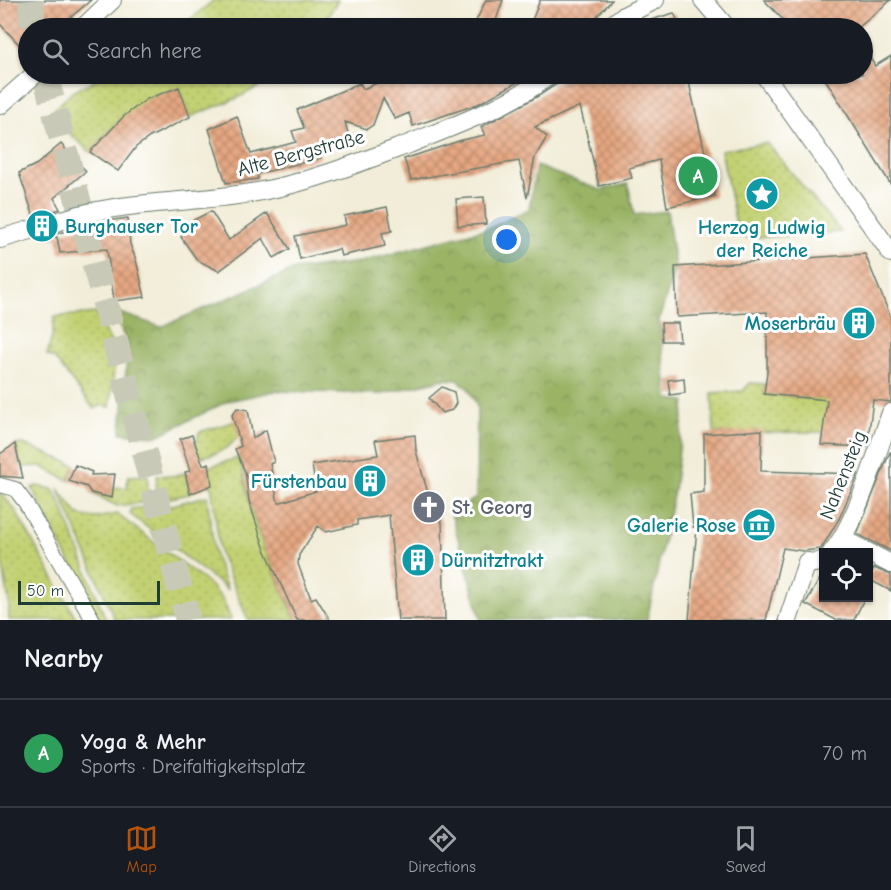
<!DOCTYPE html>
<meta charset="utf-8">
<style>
body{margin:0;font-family:"Comic Neue",sans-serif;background:#20242c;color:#f1f3f6}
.controls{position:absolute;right:18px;bottom:18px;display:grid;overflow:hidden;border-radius:0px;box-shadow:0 2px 4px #0004}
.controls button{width:54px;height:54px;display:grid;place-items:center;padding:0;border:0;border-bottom:2px solid #363941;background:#171b24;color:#f1f3f6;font:30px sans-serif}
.scale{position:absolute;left:18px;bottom:15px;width:142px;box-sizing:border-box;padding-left:6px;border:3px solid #1f3d34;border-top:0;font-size:16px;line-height:21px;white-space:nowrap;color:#1f3d34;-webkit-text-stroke:4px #fff;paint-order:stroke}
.you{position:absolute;left:507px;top:240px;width:21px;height:21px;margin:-15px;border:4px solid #fff;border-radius:50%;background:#1a73e8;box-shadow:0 0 0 9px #1a73e833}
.badge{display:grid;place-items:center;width:39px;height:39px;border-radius:50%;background:#b45309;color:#fff;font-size:20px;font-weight:700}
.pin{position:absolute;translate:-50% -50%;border:3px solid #fff;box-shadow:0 2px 6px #0006}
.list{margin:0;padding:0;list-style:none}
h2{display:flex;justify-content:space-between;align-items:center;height:78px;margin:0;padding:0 24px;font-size:26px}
h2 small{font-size:20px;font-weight:400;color:#9ea1a6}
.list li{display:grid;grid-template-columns:39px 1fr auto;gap:18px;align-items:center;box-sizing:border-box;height:108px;padding:0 24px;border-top:2px solid #363941}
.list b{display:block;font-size:22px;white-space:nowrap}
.list p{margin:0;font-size:20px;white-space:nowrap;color:#9ea1a6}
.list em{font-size:20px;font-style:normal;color:#9ea1a6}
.icon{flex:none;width:33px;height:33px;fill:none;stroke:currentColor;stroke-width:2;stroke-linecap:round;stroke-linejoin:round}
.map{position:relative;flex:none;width:891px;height:620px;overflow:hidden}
.search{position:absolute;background:#171b24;box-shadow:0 2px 4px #0004;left:18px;right:18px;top:18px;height:66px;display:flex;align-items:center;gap:15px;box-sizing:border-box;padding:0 21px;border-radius:33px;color:#9ea1a6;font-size:22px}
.sheet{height:186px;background:#171b24}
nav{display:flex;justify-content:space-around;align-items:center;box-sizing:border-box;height:84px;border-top:2px solid #363941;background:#171b24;font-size:16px;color:#9ea1a6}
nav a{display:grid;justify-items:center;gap:3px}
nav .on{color:#b45309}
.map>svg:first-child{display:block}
.grass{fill:url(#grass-dots);stroke:#718754;stroke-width:1.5}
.forest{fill:url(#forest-crowns);stroke:#5c784c;stroke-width:1.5}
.building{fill:url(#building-cross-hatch)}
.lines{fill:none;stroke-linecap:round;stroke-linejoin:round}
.pedestrian-tunnel{stroke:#c8cab7;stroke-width:14;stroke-dasharray:14 7;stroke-linecap:butt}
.secondary-tunnel{stroke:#c8cab7;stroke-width:26;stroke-dasharray:26 13;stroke-linecap:butt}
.pedestrian-casing{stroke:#697b6d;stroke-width:16}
.minor-casing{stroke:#697b6d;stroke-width:20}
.pedestrian{stroke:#fff;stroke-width:14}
.minor{stroke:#fff;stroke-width:18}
.labels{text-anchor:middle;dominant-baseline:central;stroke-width:6;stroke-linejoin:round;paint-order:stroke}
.street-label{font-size:20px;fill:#1f3d34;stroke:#fff}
.culture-label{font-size:20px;font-weight:bold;fill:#0d838f;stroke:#fff;text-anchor:end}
.worship-label{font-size:20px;font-weight:bold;fill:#5b616d;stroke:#fff;text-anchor:start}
</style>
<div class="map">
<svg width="891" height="620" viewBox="0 0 891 620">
<defs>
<pattern id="grass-dots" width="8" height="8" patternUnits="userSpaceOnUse" patternTransform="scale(1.5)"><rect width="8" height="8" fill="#c3d173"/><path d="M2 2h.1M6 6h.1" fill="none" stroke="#a7b464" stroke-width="1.8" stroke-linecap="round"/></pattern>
<pattern id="forest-crowns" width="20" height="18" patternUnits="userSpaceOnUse" patternTransform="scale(1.5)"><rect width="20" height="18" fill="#9ab365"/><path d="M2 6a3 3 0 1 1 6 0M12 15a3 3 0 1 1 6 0" fill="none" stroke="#7d9354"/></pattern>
<pattern id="building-cross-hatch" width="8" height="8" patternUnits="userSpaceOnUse" patternTransform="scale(1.5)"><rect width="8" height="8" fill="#e6a782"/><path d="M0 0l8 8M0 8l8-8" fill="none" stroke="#ba896b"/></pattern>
</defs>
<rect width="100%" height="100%" fill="#fff"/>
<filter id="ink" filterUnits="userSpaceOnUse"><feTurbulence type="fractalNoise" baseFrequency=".0167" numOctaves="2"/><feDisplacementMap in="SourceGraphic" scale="12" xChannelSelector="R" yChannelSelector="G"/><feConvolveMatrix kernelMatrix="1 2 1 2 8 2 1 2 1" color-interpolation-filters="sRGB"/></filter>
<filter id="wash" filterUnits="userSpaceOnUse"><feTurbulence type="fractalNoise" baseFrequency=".008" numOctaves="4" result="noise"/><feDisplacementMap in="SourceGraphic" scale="24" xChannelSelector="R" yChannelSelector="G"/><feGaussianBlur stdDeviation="1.35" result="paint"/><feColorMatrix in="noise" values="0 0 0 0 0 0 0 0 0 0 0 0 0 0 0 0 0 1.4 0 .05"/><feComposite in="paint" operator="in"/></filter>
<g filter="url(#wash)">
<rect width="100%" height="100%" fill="#f2edd8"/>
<!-- grass -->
<path class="grass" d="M214,0H338L321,28H180Z
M107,74H284L235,99L190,117L179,88C141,100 115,122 90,152L49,115L72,92Z
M767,143L841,232L746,238L738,234L721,150Z
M96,313L116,352L110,407L102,405L94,409L54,358L47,355L53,333L54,317Z
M750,383L765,384L764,394L843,401L823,432L714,433L712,393L743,391Z
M249,417C245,431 231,448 216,453C208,456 200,457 192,460L199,432Z
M23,444L75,465L69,481L41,466L22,467L15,445Z
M240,457L249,501L264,549L296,620H248L220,554L209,467Z
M185,473L190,494L155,501L157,475L172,476Z
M148,475L147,502L117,506L91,493L112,498L113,487L127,488L128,476Z
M37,486L52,489L59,499L106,620L99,619L32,488Z
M58,488L78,515L95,518L117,514L209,584L223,600L231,620H115Z
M0,492L15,510L77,620H9V603L0,548Z
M207,496L215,556L227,589L130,514L131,509L153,506L154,509L160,508Z"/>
<!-- forest -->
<path class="forest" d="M536,166L600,190L628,184L634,215L667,211L675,267L659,320L668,399L685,401L674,491L647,620H481L451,513L476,498L477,406L468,388L458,380L444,379L382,394L275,391L228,401L157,436L121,433L128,344L111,310L161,327L294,270L361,262L492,227L529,209Z"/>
<g id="blocks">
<!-- building -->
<path class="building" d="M0,0H91L58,28H28V54L0,24Z
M486,0H503L494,26L476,21Z
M540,0H612L586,28H529Z
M764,0H891L858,28H791Z
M674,13L681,28H635L634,25Z
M862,45L875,66L891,56V185L822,74H862Z
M398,74H532L478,104L413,126L409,113L395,119L383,98L373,125L367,129L345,122L349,137L318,150L321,158L257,174L258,179L226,183L209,129L237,116L251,154L296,142L292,131L304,128L297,110L360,83L363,89Z
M562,74H687L715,196L667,207L659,160L629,168L632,178L599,186L580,106L535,127L547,137L535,157L527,198L519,161L411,180L404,159L462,140L485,135L481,127L540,95L558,83Z
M179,87L190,117L150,137L136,147L118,171L90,152L124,116L147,99Z
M61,144L86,171L54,198L60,209L34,217L19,173L37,164Z
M484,197L486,224L458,226L456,199Z
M387,207L392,231L382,233L385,246L341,256L339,249L300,259L295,236L346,225L344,216Z
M211,211L229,240L267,213L290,249L274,258L263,238L219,271L197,260L181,237L190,222Z
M128,218L130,244L136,260L145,297L114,301L107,249L60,253L57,237L41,238L99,222Z
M865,254L891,318V402L873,400L867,447L821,445L827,400L764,394L767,372V312L677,317L675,267Z
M661,323H678L680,341H662Z
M684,378L685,393L670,395L668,380Z
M442,387L454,392L456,403L452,410L442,413L429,398Z
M237,408L248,410L253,438L266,430L274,462L270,464L278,503L316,491L312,465L378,455L375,440L415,435L416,451L429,497L442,523L445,620H398L389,515L357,520V525L326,532L318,526L299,555L298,564L311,599L316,597L330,620H297L264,547L249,501L245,472L235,449L241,446L232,415Z
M762,430L761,471L858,474L855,482L839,519L821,549L803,551L783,548L766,620H689L697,527H693L690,494L704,492V434Z
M192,435L203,465L209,463L212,485L190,494L185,472L190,471L180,439Z
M15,444L23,478L0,476V454Z
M890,452H891V551L857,534Z
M75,465L92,472L91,475L115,474L112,498L91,493L87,487L69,481Z
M874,568L891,575V591L868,579Z
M824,572V597H865L854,620H836L805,604Z"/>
</g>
</g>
<g filter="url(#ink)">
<use href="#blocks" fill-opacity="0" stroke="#697b6d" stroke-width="1.5"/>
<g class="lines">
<!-- pedestrian-tunnel -->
<path class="pedestrian-tunnel" d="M327,620L329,619"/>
<!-- secondary-tunnel -->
<path class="secondary-tunnel" d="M31,0L33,28
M45,74L188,620"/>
<defs>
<path id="pedestrian" d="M0,485L15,489L25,502L93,620"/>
<path id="minor" d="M703,0L727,28
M83,28L112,0
M608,28L622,17L655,0
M764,74L891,253
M0,105L35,74
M48,225C117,198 191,205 262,191C313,181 361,162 409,144C458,124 508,107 551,74
M0,239L37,228
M842,539L891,564
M832,552C856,525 878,449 891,413
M788,620L807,562L815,563L824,560"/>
</defs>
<!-- pedestrian casing -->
<use href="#pedestrian" class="pedestrian-casing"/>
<!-- minor casing -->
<use href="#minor" class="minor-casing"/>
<!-- pedestrian -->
<use href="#pedestrian" class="pedestrian"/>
<!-- minor -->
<use href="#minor" class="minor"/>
</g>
</g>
<!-- icons -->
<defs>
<symbol id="sight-disc" viewBox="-11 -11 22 22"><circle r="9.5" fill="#0f9aa8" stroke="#fff"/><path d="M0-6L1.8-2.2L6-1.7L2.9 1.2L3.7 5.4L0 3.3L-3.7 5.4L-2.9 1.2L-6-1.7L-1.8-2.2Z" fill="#fff"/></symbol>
<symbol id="building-disc" viewBox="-11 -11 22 22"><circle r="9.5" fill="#0f9aa8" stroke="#fff"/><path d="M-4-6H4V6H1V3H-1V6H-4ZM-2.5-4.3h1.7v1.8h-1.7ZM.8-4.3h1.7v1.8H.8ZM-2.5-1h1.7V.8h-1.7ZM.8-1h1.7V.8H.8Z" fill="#fff"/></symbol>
<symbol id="church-disc" viewBox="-11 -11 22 22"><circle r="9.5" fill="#6b7280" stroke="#fff"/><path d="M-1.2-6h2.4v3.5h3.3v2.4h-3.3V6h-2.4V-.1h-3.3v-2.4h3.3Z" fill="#fff"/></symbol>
<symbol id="museum-disc" viewBox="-11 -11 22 22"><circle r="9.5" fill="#0f9aa8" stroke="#fff"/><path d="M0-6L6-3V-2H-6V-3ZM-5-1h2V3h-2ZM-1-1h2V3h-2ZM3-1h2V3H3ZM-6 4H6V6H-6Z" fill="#fff"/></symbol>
</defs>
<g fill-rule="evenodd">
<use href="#sight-disc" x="743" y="175" width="38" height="38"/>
<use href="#building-disc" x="23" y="207" width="38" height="38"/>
<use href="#building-disc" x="840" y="304" width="38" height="38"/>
<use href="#building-disc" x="351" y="462" width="38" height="38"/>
<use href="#church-disc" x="410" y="488" width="38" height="38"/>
<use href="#museum-disc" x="740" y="506" width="38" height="38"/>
<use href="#building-disc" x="399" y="541" width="38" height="38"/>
</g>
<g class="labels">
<!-- street labels -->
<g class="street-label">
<text transform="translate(301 153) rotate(-15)">Alte Bergstraße</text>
<text transform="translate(843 475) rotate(-68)">Nahensteig</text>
</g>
<!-- culture labels -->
<g class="culture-label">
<text x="65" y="226" text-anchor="start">Burghauser Tor</text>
<text x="762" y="227" text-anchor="middle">Herzog Ludwig<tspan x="762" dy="23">der Reiche</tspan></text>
<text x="836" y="323">Moserbräu</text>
<text x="347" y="481">Fürstenbau</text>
<text x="736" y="525">Galerie Rose</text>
<text x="441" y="560" text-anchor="start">Dürnitztrakt</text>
</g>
<!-- worship labels -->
<g class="worship-label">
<text x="452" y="507">St. Georg</text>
</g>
</g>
</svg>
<div class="controls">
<button><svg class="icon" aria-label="locate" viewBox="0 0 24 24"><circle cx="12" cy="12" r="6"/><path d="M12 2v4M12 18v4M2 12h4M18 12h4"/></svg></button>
</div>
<div class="scale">50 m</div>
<div class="you"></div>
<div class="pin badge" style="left:698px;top:176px;background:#2e9e5b">A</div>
<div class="search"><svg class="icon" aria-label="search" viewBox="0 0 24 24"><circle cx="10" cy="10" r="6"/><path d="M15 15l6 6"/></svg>Search here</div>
</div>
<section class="sheet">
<h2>Nearby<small></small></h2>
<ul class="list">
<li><span class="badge" style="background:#2e9e5b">A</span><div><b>Yoga &amp; Mehr</b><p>Sports · Dreifaltigkeitsplatz</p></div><em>70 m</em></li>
</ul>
</section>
<nav>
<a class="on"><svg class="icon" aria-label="map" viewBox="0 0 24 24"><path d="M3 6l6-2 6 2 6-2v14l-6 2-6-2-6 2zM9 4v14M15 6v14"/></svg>Map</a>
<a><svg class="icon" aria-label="directions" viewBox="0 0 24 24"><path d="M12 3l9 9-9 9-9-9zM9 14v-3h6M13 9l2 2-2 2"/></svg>Directions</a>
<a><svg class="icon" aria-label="saved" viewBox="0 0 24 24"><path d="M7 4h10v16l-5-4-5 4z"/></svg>Saved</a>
</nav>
